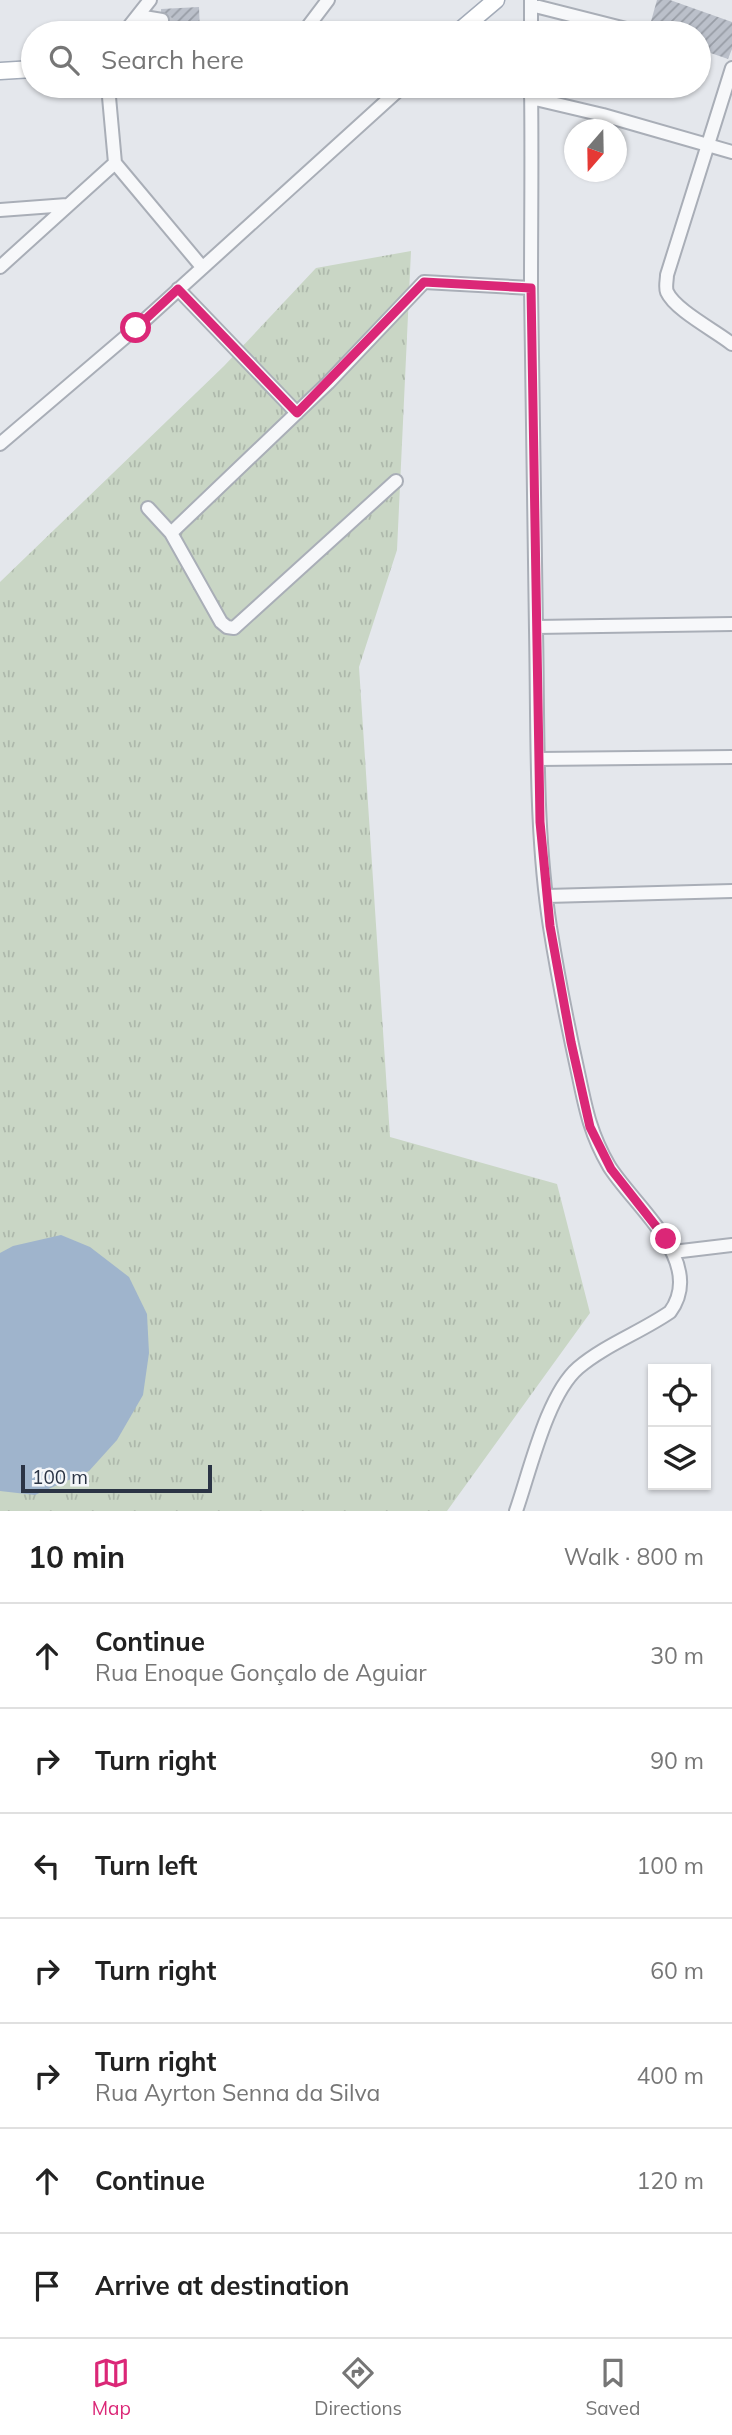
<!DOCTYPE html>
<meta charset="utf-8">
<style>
body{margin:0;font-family:Mulish,sans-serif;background:#f6f6f6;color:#222}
.controls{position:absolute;right:21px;bottom:21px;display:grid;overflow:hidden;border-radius:0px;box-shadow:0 2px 5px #0004}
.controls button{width:63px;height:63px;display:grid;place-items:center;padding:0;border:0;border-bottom:2px solid #e0e0e0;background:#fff;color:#222;font:35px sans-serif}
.compass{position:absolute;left:564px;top:119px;width:63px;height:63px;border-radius:50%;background:#fff;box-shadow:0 2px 5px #0004;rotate:200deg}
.scale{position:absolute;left:21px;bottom:18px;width:191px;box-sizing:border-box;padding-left:7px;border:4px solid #2b3445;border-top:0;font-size:19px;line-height:24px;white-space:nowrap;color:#2b3445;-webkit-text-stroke:5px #f4f6f9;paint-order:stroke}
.stop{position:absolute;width:21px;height:21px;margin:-16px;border:5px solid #db2777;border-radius:50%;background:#fff}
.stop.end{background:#db2777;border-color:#fff;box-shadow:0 2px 7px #0008}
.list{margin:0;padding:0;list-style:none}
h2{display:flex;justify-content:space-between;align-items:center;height:91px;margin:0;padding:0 28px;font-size:30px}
h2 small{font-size:23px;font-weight:400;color:#767676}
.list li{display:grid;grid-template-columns:46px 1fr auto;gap:21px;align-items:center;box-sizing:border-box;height:105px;padding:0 28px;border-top:2px solid #e0e0e0}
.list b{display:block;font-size:26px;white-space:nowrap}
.list p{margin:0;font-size:23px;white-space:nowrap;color:#767676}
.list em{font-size:23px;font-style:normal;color:#767676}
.icon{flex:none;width:38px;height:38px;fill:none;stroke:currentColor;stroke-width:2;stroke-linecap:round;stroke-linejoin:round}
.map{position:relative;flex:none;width:732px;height:1511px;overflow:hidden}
.search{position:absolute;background:#fff;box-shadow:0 2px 5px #0004;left:21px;right:21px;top:21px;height:77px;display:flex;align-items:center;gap:18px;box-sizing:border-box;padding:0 24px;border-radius:38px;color:#767676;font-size:26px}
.sheet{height:826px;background:#fff}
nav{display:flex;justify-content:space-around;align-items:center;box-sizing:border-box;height:98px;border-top:2px solid #e0e0e0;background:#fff;font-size:19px;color:#767676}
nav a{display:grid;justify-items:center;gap:4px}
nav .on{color:#db2777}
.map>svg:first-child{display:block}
.grass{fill:url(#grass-tufts)}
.water{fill:#9fb4cc}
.building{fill:url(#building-hatch)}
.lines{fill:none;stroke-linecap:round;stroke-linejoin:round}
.minor-tunnel{stroke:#bfc3cb;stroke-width:12;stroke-dasharray:12 6;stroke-linecap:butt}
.minor-casing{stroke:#a9aeb7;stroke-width:16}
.major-casing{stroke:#a3abb8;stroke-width:19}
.minor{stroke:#f7f8fa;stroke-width:12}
.major{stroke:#fff;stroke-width:16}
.route{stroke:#db2777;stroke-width:9}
</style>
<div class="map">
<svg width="732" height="1511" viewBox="0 0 732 1511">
<defs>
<pattern id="grass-tufts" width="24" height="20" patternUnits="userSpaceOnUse" patternTransform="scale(1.75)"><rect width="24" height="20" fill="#c9d6c5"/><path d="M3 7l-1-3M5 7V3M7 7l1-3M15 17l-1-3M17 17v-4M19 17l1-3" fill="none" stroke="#adb8ab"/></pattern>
<pattern id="building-hatch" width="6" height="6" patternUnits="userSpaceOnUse" patternTransform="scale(1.75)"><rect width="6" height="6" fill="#bbc0ca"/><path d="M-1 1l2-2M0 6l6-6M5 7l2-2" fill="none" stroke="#989da6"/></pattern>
</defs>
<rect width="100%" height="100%" fill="#e4e7ec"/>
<!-- grass -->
<path class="grass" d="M411,251L397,550L359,667L390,1137L557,1184L590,1313L447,1511H0V582L224,366L316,268Z"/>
<!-- water -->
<path class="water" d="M61,1235L90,1247L129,1277L147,1314L149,1353L143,1395L117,1440L89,1471L35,1495L0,1491V1253L13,1246Z"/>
<!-- building -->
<path class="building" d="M657,0H670L732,22V49L728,59L699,49V33L648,32Z
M199,7L200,33H162L161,9Z"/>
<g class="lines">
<!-- minor-tunnel -->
<path class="minor-tunnel" d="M162,20L166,21L183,33"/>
<defs>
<path id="minor" d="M531,5L634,31
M138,16L162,20
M124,33L150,0
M303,33L328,0
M531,33V0
M732,68L667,275C667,280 665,287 667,292C675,310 716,331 732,344
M108,86L115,163L202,267
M531,98L603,115L732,152
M0,210L67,205
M0,267L115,163
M178,289L297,413
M0,444L136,328L403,86
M396,481L234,628L227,627L221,622L171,533L328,383L424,282L531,288
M148,508L171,533
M536,627L732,624
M539,759L732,757
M547,896L732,891
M673,1252L732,1245
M516,1511C530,1471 547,1395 578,1368C605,1345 641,1332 670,1312C707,1262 633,1205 609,1166C591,1135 586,1111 579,1077C568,1027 558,977 550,927C535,830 538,729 536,630C535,516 532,402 531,288C531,221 532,153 531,86"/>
<path id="major" d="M457,33L496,0
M0,71L33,69"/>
</defs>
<!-- minor casing -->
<use href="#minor" class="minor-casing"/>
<!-- major casing -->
<use href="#major" class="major-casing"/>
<!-- minor -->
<use href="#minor" class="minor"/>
<!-- major -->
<use href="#major" class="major"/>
</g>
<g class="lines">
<!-- route -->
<path class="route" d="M136,328L178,289L297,413L424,282L531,288L540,822L550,926L571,1042L590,1127L611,1169L666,1239"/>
</g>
</svg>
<div class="controls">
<button><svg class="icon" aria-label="locate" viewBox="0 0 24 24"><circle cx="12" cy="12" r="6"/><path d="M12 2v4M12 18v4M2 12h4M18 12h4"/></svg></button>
<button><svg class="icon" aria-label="layers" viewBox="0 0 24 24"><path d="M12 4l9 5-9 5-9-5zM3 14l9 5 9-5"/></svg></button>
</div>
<svg class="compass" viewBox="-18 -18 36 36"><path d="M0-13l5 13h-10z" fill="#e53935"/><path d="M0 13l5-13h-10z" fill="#767676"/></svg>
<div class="scale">100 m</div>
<div class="stop" style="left:136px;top:328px"></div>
<div class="stop end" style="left:666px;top:1239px"></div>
<div class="search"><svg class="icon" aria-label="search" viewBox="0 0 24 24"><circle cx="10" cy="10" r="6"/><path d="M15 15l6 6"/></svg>Search here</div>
</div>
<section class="sheet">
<h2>10 min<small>Walk · 800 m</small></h2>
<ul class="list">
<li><svg class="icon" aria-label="ahead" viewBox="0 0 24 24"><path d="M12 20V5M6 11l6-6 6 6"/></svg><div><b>Continue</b><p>Rua Enoque Gonçalo de Aguiar</p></div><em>30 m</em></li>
<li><svg class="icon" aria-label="right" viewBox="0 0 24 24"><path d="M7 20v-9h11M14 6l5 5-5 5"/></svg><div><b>Turn right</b></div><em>90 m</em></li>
<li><svg class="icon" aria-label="left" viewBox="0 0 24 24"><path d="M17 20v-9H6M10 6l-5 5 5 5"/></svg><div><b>Turn left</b></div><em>100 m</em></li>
<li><svg class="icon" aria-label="right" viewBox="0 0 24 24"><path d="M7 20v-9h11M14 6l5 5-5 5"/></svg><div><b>Turn right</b></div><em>60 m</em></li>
<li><svg class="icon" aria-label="right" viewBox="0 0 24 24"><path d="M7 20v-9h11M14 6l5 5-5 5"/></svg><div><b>Turn right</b><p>Rua Ayrton Senna da Silva</p></div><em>400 m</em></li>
<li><svg class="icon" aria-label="ahead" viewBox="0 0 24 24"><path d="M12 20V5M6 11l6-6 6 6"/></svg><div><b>Continue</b></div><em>120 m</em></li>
<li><svg class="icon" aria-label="arrive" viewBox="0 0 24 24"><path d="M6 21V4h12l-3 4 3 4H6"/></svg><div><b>Arrive at destination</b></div></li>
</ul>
</section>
<nav>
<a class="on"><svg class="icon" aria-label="map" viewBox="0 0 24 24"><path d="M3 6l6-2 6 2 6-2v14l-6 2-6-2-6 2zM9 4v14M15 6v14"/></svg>Map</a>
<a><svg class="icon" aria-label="directions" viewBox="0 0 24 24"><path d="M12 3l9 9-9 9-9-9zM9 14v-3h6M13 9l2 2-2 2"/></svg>Directions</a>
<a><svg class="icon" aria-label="saved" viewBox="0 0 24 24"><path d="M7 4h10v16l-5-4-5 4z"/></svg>Saved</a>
</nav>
